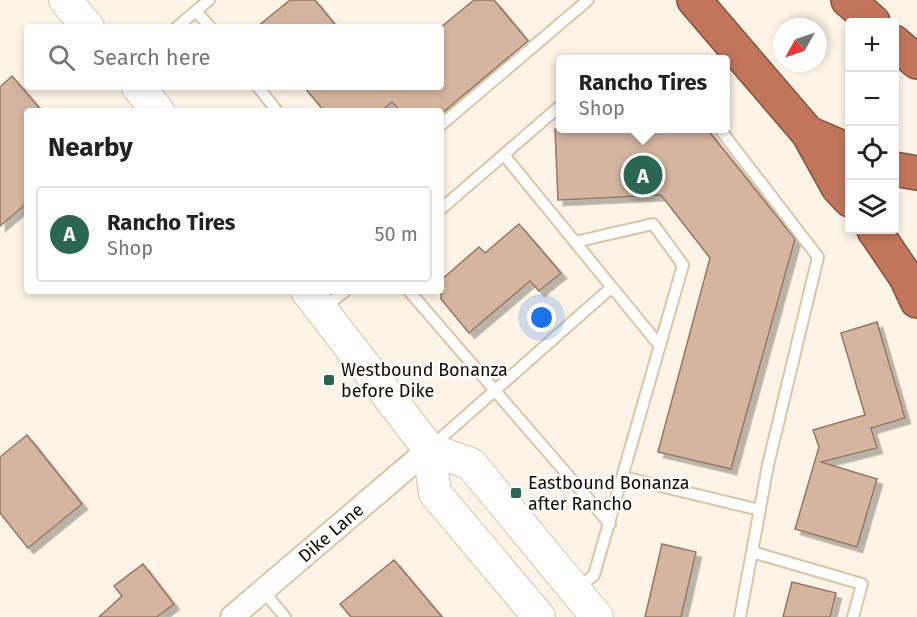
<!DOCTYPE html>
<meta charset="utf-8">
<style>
body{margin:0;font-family:"Fira Sans",sans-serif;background:#f6f6f6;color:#222}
.controls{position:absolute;right:18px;top:18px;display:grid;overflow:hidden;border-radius:6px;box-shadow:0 3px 9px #0003}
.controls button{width:54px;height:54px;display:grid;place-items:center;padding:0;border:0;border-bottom:2px solid #e0e0e0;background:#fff;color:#222;font:30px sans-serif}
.compass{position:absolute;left:773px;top:18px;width:54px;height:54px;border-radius:50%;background:#fff;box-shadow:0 3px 9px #0003;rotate:230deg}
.you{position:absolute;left:542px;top:318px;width:21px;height:21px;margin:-15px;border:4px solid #fff;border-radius:50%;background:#1a73e8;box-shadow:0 0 0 9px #1a73e833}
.badge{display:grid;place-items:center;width:39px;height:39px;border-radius:50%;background:#2a6651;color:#fff;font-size:20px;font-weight:700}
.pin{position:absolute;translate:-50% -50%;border:3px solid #fff;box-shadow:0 2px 6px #0006}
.popup{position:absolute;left:556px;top:55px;width:174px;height:78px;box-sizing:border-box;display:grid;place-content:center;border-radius:6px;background:#fff;filter:drop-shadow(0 2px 4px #0005);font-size:20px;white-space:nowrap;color:#767676}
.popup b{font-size:22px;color:#222}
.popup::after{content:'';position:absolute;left:50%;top:100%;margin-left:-12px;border:12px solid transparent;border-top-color:#fff}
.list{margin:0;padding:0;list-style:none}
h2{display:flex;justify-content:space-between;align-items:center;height:78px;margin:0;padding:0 24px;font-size:26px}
h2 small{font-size:20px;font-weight:400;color:#767676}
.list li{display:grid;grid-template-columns:39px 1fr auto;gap:18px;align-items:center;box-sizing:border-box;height:96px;margin:0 12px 12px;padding:0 12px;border:2px solid #e0e0e0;border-radius:6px}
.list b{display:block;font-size:22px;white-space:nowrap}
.list p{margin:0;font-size:20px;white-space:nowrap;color:#767676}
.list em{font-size:20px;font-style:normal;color:#767676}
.icon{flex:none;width:33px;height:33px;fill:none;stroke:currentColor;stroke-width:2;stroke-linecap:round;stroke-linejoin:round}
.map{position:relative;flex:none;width:917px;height:617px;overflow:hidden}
.search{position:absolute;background:#fff;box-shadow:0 3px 9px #0003;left:24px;top:24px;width:420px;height:66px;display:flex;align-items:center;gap:15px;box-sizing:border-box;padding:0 21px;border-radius:6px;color:#767676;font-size:22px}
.panel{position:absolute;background:#fff;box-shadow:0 3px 9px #0003;left:24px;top:108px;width:420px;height:186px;border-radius:6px}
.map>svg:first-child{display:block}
.building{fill:#d5b59f;stroke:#957762;stroke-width:1.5;filter:url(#shadow)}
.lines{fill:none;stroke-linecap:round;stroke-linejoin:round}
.lane-casing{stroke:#dac6a6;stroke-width:14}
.street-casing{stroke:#dac6a6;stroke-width:26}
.secondary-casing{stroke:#dac6a6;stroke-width:34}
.highway-casing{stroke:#84513d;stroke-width:36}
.lane{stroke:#fff;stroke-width:10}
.street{stroke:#fff;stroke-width:22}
.secondary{stroke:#fff;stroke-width:32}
.highway{stroke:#c1765c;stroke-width:33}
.poi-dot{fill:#2a6651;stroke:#fff;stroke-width:2}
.labels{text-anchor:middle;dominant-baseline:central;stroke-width:5;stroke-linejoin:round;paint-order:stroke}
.poi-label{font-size:18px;fill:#120b03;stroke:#fff;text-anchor:start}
.street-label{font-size:18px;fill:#120b03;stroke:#fff}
</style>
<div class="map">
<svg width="917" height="617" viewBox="0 0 917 617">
<defs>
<filter id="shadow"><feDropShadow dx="5.5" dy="5.5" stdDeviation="0" flood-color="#0004"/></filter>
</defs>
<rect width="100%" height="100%" fill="#fdf4e7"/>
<!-- building -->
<path class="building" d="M290,0H315L337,27H257Z
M474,0H494L528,41L441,114V111H400L392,102L381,111H324L304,87H441V27Z
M12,76L42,111H27V203L0,226V87Z
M555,129H707L795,239L731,469L658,452L710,258L661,195L558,200Z
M519,224L561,273L539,291L530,281L469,333L441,299V280L479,247L485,253Z
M877,322L905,418L871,428L877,448L821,462L877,479L857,547L795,529L819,447L813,430L865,415L841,333Z
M27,435L82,504L28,548L0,513V457Z
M662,544L696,552L681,617H645Z
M394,560L442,617H351L340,604Z
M143,564L174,604L157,617H99L122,596L114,586Z
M792,582L836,593L830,617H783Z"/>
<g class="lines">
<defs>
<path id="lane" d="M196,11L210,27
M177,27L209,0
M258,87L277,111
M441,125L588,0
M719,128L818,257L768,465L752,552
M504,155L575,242L653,224L683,265L594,575L577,588
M441,209L560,106
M575,242L660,346
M409,291L610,524
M324,308L345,291
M432,446L612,287
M623,477L760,510
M263,591L285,617
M740,617L752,552L862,584L853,617"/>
<path id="street" d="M232,617L429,449"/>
<path id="secondary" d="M65,0L88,27
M138,87L158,111
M307,291L429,449L435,493L539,617
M429,449L471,464L597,617"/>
<path id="highway" d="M694,0L808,133L838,187L850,200
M848,0L873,22
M894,42L917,62
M808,133L850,151
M894,169L917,173
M874,230L906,277L917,301"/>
</defs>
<!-- lane casing -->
<use href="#lane" class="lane-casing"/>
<!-- street casing -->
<use href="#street" class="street-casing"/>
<!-- secondary casing -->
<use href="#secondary" class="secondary-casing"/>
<!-- highway casing -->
<use href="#highway" class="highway-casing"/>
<!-- lane -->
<use href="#lane" class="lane"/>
<!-- street -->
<use href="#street" class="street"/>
<!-- secondary -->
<use href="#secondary" class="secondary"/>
<!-- highway -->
<use href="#highway" class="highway"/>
</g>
<!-- markers -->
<g class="poi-dot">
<rect x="323" y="374" width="12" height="12" rx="3"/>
<rect x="510" y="487" width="12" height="12" rx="3"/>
</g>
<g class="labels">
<!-- poi labels -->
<g class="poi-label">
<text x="341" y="370">Westbound Bonanza<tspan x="341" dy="21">before Dike</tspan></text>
<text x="528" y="483">Eastbound Bonanza<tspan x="528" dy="21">after Rancho</tspan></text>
</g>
<!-- street labels -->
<g class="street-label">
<text transform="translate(331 533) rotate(-41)">Dike Lane</text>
</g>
</g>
</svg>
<div class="controls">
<button>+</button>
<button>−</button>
<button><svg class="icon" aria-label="locate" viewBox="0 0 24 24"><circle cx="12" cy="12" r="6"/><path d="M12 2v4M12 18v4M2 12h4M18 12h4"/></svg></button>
<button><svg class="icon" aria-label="layers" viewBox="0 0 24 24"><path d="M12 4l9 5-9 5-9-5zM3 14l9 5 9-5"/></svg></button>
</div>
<svg class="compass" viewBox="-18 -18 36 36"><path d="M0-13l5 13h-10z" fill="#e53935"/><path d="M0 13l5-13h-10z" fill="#767676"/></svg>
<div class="you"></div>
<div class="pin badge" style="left:643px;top:175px">A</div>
<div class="popup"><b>Rancho Tires</b>Shop</div>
<div class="search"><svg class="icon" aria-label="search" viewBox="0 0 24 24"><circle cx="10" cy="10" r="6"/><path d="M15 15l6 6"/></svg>Search here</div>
<section class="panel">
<h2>Nearby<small></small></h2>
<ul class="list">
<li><span class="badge">A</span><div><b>Rancho Tires</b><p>Shop</p></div><em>50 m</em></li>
</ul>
</section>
</div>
